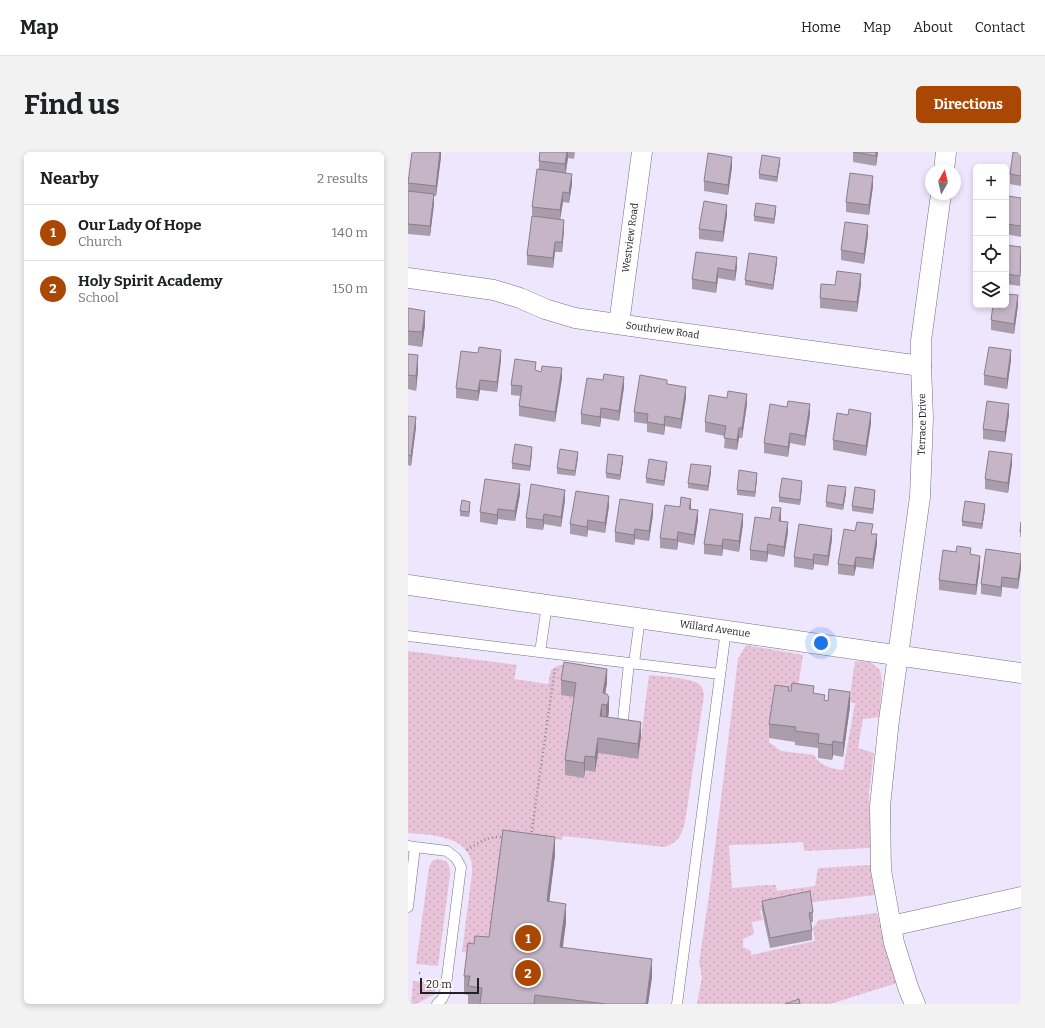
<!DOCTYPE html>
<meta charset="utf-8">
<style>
body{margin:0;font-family:Bitter,serif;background:#f2f2f2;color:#202124}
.controls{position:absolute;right:12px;top:12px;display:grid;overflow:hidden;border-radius:6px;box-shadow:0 2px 6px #0003}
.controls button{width:36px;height:36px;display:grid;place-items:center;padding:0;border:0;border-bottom:1px solid #e0e0e0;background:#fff;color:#202124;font:20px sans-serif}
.compass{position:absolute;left:517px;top:12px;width:36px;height:36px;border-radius:50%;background:#fff;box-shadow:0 2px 6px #0003;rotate:8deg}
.scale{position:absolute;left:12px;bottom:10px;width:59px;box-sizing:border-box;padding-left:4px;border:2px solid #222027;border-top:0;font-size:11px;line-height:14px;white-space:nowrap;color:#222027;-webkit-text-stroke:3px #fff;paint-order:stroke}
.you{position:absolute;left:413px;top:491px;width:14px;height:14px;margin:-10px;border:3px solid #fff;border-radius:50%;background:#1a73e8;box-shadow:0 0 0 6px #1a73e833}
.badge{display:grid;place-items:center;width:26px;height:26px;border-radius:50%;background:#a94703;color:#fff;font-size:13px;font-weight:700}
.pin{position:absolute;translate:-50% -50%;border:2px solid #fff;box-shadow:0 1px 4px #0006}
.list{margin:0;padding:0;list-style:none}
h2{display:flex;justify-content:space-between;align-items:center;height:52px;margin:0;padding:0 16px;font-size:17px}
h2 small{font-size:13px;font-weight:400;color:#757577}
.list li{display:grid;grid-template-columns:26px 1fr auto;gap:12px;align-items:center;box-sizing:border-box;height:56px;padding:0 16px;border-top:1px solid #e0e0e0}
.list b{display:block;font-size:15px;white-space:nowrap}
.list p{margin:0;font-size:13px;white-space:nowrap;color:#757577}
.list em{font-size:13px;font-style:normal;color:#757577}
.icon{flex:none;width:22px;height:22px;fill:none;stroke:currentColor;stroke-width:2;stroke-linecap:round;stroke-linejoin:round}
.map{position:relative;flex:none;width:613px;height:852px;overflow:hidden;border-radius:6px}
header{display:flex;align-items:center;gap:24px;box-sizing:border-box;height:56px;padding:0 20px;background:#fff;border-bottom:1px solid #e0e0e0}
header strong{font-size:19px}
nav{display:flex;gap:22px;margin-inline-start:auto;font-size:14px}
.intro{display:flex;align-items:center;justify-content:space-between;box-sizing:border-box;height:96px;padding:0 24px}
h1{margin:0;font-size:28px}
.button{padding:10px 18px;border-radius:6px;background:#a94703;color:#fff;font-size:14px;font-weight:700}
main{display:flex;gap:24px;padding:0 24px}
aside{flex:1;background:#fff;border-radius:6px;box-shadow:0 2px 6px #0003}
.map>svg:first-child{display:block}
.grass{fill:url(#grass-dots)}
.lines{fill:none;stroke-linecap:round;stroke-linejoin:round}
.lane-casing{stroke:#766f83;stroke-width:11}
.street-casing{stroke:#766f83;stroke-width:21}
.path{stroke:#8a8594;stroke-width:2.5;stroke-dasharray:1 3;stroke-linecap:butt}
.lane{stroke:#fff;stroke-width:10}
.street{stroke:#fff;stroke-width:20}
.wall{fill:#a99cab}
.shaded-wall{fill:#8a7f8b}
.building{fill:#c5b5c7;stroke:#8a7f8b}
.labels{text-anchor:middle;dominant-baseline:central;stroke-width:3.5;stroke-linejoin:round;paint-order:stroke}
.street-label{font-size:10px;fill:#222027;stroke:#fff}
</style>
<header>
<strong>Map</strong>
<nav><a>Home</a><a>Map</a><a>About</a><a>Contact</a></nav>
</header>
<div class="intro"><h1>Find us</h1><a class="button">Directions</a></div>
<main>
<aside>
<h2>Nearby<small>2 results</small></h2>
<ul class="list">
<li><span class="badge">1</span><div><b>Our Lady Of Hope</b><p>Church</p></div><em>140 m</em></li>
<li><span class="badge">2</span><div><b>Holy Spirit Academy</b><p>School</p></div><em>150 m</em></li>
</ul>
</aside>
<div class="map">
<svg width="613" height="852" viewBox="0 0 613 852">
<defs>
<pattern id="grass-dots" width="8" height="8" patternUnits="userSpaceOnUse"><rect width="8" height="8" fill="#e8c3d8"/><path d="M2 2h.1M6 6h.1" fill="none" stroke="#c7a7b9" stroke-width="1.8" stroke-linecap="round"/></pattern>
</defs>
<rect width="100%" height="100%" fill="#eee6fc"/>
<!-- grass -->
<path class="grass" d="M338,493L395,503L389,542L366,547L361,590L373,599L406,603C412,614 424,617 435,618L447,551L441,550L447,509L462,510L471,517L473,522L474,530L471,565L455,567L450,596L466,601L461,640L463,696L396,699L395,690L362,692L321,693L324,736L359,733H368L369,739L407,734L410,716L463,713L468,743L405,750L352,759L355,768L344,770L346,782L335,787V795L343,799V803L407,789L405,776L411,768L469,761L480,805L489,831L422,852H289L294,825L291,811L302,736L330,507Z
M0,499L109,513L106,527L140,532L143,518L151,513H155L200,518L199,531L156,525L168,545L177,618L190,601L230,607L241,523C252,524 284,526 291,532C295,535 295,539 296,543L277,670C274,682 270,692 256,695L155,684L154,688L119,682L81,804L54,800L64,721C64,717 64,712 63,708C56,683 21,683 0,681Z
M29,707C40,708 42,712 42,723L30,814L8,812L21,715L24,709Z
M5,829L28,831L27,842L8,852H3Z"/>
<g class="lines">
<defs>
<path id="lane" d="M0,484L312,522
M132,500L139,453
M226,511L232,466
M214,577L221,511
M0,694L7,695L0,755
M7,695L39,699L48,706L53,715L37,841L34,847L29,852
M269,852L318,478"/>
<g id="street">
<path d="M536,18L538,0"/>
<path id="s1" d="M0,126L86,138L112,146L137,157L167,166L237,176L513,214"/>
<path id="s2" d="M211,172L234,0"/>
<path id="s3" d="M0,433L613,521"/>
<path d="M483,774L613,745"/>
<path id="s4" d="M507,852L501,838L486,791L483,774L473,718L472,654L481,568L512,345L515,266L513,214V189L533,42"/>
</g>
</defs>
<!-- lane casing -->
<use href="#lane" class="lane-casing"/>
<!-- street casing -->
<use href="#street" class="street-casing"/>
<!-- path -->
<path class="path" d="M123,684L147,516
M59,698C74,689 79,684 97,685
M11,821L14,822"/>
<!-- lane -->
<use href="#lane" class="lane"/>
<!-- street -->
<use href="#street" class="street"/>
</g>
<!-- wall -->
<path class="wall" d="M33,0V5L28,44H26V52L22,84L0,82V31Z
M132,0H167L166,7L160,6L158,21L164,32L161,51L155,50L152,67L156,78L154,100H147L145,116L119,113V103L124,65V55L131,17V9Z
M445,0H470L468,14L445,10Z
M613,0V34L602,32V22Z
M372,11L369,30L351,27V22Z
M324,15L320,43L296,39V29Z
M465,34L461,63L438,60V50Z
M613,46V85L598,82V56Z
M368,59L366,72L346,69V64Z
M319,63L315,90L291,87V77Z
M460,83L456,112L433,108V98Z
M598,93L613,95L612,134L598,132Z
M288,100L329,115L327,129L310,126L308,141L284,137V127Z
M369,110L365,138L337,133V128Z
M453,132L449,160L412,156V146Z
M610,153L606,182L583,178V168Z
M0,156L17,173L14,195L0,193Z
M0,202L10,218L8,239L0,237Z
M93,208L89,240L72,238L70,249L48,246V236Z
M603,208L599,237L576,233V223Z
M128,219L154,226L147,270L111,264V254L112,244L103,243V233Z
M259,232L278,245L273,277L257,274L256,283L239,280V272L226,270V260Z
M216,235L211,269L193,266L192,275L173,272V262Z
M339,252L334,286H331L329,298L316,296L317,284L297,280V270Z
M402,262L397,294L382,291L380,305L356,301V291Z
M601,262L597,290L575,287V277Z
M0,264L8,275L3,314L0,313Z
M463,271L458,304L425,298V288Z
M124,300L122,319L104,317V311Z
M170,305L167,324L149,322V316Z
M215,309L212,328L198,326V321Z
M604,312L600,341L577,337V327Z
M259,315L256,334L238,331V326Z
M303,320L300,339L280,336V331Z
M349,326L347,345L329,343V338Z
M394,334L392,353L371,350V345Z
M438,341L435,358L418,355V350Z
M112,342L107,369L90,367L89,373L72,370V360Z
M467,343L465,362L444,359V354Z
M157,348L153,375L136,372L135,378L118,376V366Z
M201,354L197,381L180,378L179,385L162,382V372Z
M62,355L61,365L52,364V359Z
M283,357L290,368L286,393L270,390L269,398L252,396V386Z
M577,357L574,377L554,374V369Z
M245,362L241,389L227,387L226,393L207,390V380Z
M373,366V369L380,380L376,405L360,402L359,410L342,408V398L362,367Z
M613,370V385H612Z
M335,372L331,400L315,397L314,404L296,402V392Z
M465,382L469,392L465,417L448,415L446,424L430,422V412Z
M424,387L420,414L406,412L405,418L386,415V405Z
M613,402L610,437L594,435L593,445L573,442V432Z
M563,403L572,414L568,443L531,438V428Z
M153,528L199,531L197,542L201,559L200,565L233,584L230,607L190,601L187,620L177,618L176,626L157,623V608L166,545L153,543Z
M381,539L406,541L417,549L442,554L435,605L425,603L424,608L410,606V596L387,593V590L361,586V572Z
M147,703L141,750L158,770L155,795L244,825L240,852H60V843L56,842V824L66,792L81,785Z
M354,749L405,760V770H403L404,778V788L362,796L354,759Z"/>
<!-- shaded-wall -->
<path class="shaded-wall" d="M32,0H33V5L28,44V34Z
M159,0H160V6L157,22V12Z
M468,0H470L468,14Z
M324,5V15L320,43V33Z
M372,6V11L369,30V25Z
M164,22V32L161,51V41Z
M465,24V34L461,63V53Z
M155,40V50L152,68V58Z
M26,42V52L22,84V74Z
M319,53V63L315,90V80Z
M368,54V59L366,72V67Z
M156,68V78L154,100V90Z
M460,73V83L456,112V102Z
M147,90V100L145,116V106Z
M329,105V115L327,129V119Z
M369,105V110L365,138V133Z
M310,116V126L308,141V131Z
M453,122V132L449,160V150Z
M610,143V153L606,182V172Z
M17,159V173L14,195V180Z
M93,198V208L89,240V230Z
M603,198V208L599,237V227Z
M10,203V218L8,239V224Z
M154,216V226L147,270V260Z
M216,225V235L211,269V259Z
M72,228V238L70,249V239Z
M278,235V245L273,277V267Z
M339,242V252L334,286V276Z
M402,252V262L397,294V284Z
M601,252V262L597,290V280Z
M193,256V266L192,275V265Z
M463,261V271L458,304V294Z
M257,264V274L256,283V273Z
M8,265V275L3,314V304Z
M331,276V286L329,298V288Z
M382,281V291L380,305V295Z
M124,295V300L122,319V314Z
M170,300V305L167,324V319Z
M604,302V312L600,341V331Z
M215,304V309L212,328V323Z
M259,310V315L256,334V329Z
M303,314V320L300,339V334Z
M349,321V326L347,345V340Z
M394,329V334L392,353V348Z
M112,332V342L107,369V359Z
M438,335V341L435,358V353Z
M157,338V348L153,375V365Z
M467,338V343L465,362V357Z
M201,344V354L197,381V371Z
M283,347V357H281Z
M62,350V355L61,365V360Z
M245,352V362L241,389V379Z
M577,352V357L574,377V372Z
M373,356V366L371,379V369Z
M90,357V367L89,373V363Z
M290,358V368L286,393V383Z
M136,362V372L135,378V368Z
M335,362V372L331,400V389Z
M180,368V378L179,385V375Z
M380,370V380L376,405V395Z
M227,377V387L226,393V383Z
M424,377V387L420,414V404Z
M270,380V390L269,398V388Z
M469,382V392L465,417V407Z
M315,387V397L314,404V394Z
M360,392V402L359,410V400Z
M406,402V412L405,418V408Z
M572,404V414L568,443V433Z
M448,405V415L446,424V414Z
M613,407V417L610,437V427Z
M594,425V435L593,445V435Z
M199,517V531L195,553V541Z
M442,540V554L435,605V591Z
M201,545V559L200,565L198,567V553Z
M194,552V567L192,564Z
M233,570V584L230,607V592Z
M190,586V601L187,620V605Z
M425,589V603L424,608V593Z
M177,604V618L176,626V611Z
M147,685V703L139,768V749Z
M158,752V770L152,813V795Z
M244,807V825L240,852H238Z"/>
<!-- building -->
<path class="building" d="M4,0H32L28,34L0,31Z
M132,0H159L157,12L131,9Z
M445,0H468V4Z
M605,0H613V24L602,22Z
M300,1L324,5L320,33L296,29Z
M354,3L372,6L369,25L351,22Z
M129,17L164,22L161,41L155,40L152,58L124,55Z
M442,21L465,24L461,53L438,50Z
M0,39L26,42L22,74L0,72Z
M600,44L613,46V74L598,72V56Z
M296,49L319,53L315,80L291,77Z
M348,51L368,54L366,67L346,64Z
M124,64L156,68L154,90H147L145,106L119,103Z
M437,70L460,73L456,102L433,98Z
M598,93L613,95L612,124L598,122Z
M288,100L329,105L327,119L310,116L308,131L284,127Z
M341,101L369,105L365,133L337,128Z
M429,119L453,122L449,150L412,146L413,132L427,133Z
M598,142L610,143L606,172L583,168L585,153H598Z
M0,156L17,159L14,180L0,179Z
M71,195L93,198L89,230L72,228L70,239L48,236L53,199L70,201Z
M581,195L603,198L599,227L576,223Z
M0,202L10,203L8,224L0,223Z
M107,207L128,210L127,218L133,220L134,214L154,216L147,260L111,254L114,234L103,233Z
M196,222L216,225L211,259L193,256L192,265L173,262L179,226L195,228Z
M232,223L259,228V232L278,235L273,267L257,264L256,273L239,270L240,262L226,260Z
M320,239L339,242L334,276H331L329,288L316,286L318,274L297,270L301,243L319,246Z
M380,249L402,252L397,284L382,281L380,295L356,291L362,252L379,255Z
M579,249L601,252L597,280L575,277Z
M441,257L463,261L458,294L425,288L429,261L440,263Z
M0,264L8,265L3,304L0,303Z
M107,292L124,295L122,314L104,311Z
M152,297L170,300L167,319L149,316Z
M581,299L604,302L600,331L577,327Z
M200,302L215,304L212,323L198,321Z
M241,307L259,310L256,329L238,326Z
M283,312L303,314L300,334L280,331Z
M331,318L349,321L347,340L329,338Z
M374,326L394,329L392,348L371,345Z
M77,327L112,332L107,359L90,357L89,363L72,360Z
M123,332L157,338L153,365L136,362L135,368L118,366Z
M420,333L438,335L435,353L418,350Z
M447,335L467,338L465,357L444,354Z
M168,339L201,344L197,371L180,368L179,375L162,372Z
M273,345L283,347L281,357L290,358L286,383L270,380L269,388L252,386L257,353L272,355Z
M212,347L245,352L241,379L227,377L226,383L207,380Z
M54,348L62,350L61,360L52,359Z
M557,349L577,352L574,372L554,369Z
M364,355L373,356L371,369L380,370L376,395L360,392L359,400L342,398L347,365L362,367Z
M302,357L335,362L331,389L315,387L314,394L296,392Z
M449,370L465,372L463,382H469L465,407L448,405L446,414L430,412L436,377L447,379Z
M613,370V380H612Z
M391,372L424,377L420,404L406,402L405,408L386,405Z
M549,394L563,396L562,402L572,404L568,433L531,428L535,398L548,400Z
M578,397L613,402V407L610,427L594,425L593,435L573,432Z
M156,510L199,517L195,541L199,542L201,545L200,551L198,553L194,552L192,564L233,570L230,592L190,586L187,605L177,604L176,611L157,608L168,531L153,528Z
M384,531L406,534L405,541L417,543L416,548L420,549L421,537L442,540L435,591L425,589L424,593L410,591L411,582L387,579L388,575L361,572L367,533L381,535L380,539H383Z
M95,678L147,685L139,749L158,752L152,795L244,807L238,852H198L127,843L126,852H72L74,836L60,834L62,824H56L60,791L66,792L67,784L81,785Z
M402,739L405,760L401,761L404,778L362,786L354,749Z
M391,847L392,852H377Z"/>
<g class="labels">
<!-- street labels -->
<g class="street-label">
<text stroke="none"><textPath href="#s2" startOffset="87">Westview Road</textPath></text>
<text stroke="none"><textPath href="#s1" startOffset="261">Southview Road</textPath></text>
<text stroke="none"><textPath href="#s4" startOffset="587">Terrace Drive</textPath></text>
<text stroke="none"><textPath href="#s3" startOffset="310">Willard Avenue</textPath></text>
</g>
</g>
</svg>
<div class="controls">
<button>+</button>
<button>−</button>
<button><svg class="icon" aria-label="locate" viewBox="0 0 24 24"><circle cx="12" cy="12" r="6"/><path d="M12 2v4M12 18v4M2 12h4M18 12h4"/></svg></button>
<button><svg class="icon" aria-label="layers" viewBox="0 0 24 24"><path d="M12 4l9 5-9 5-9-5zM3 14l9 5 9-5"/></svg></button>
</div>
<svg class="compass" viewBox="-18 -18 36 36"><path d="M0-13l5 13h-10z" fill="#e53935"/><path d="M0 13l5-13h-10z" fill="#757577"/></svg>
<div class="scale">20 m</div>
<div class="you"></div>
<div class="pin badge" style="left:120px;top:786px">1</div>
<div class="pin badge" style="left:120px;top:821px">2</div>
</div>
</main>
